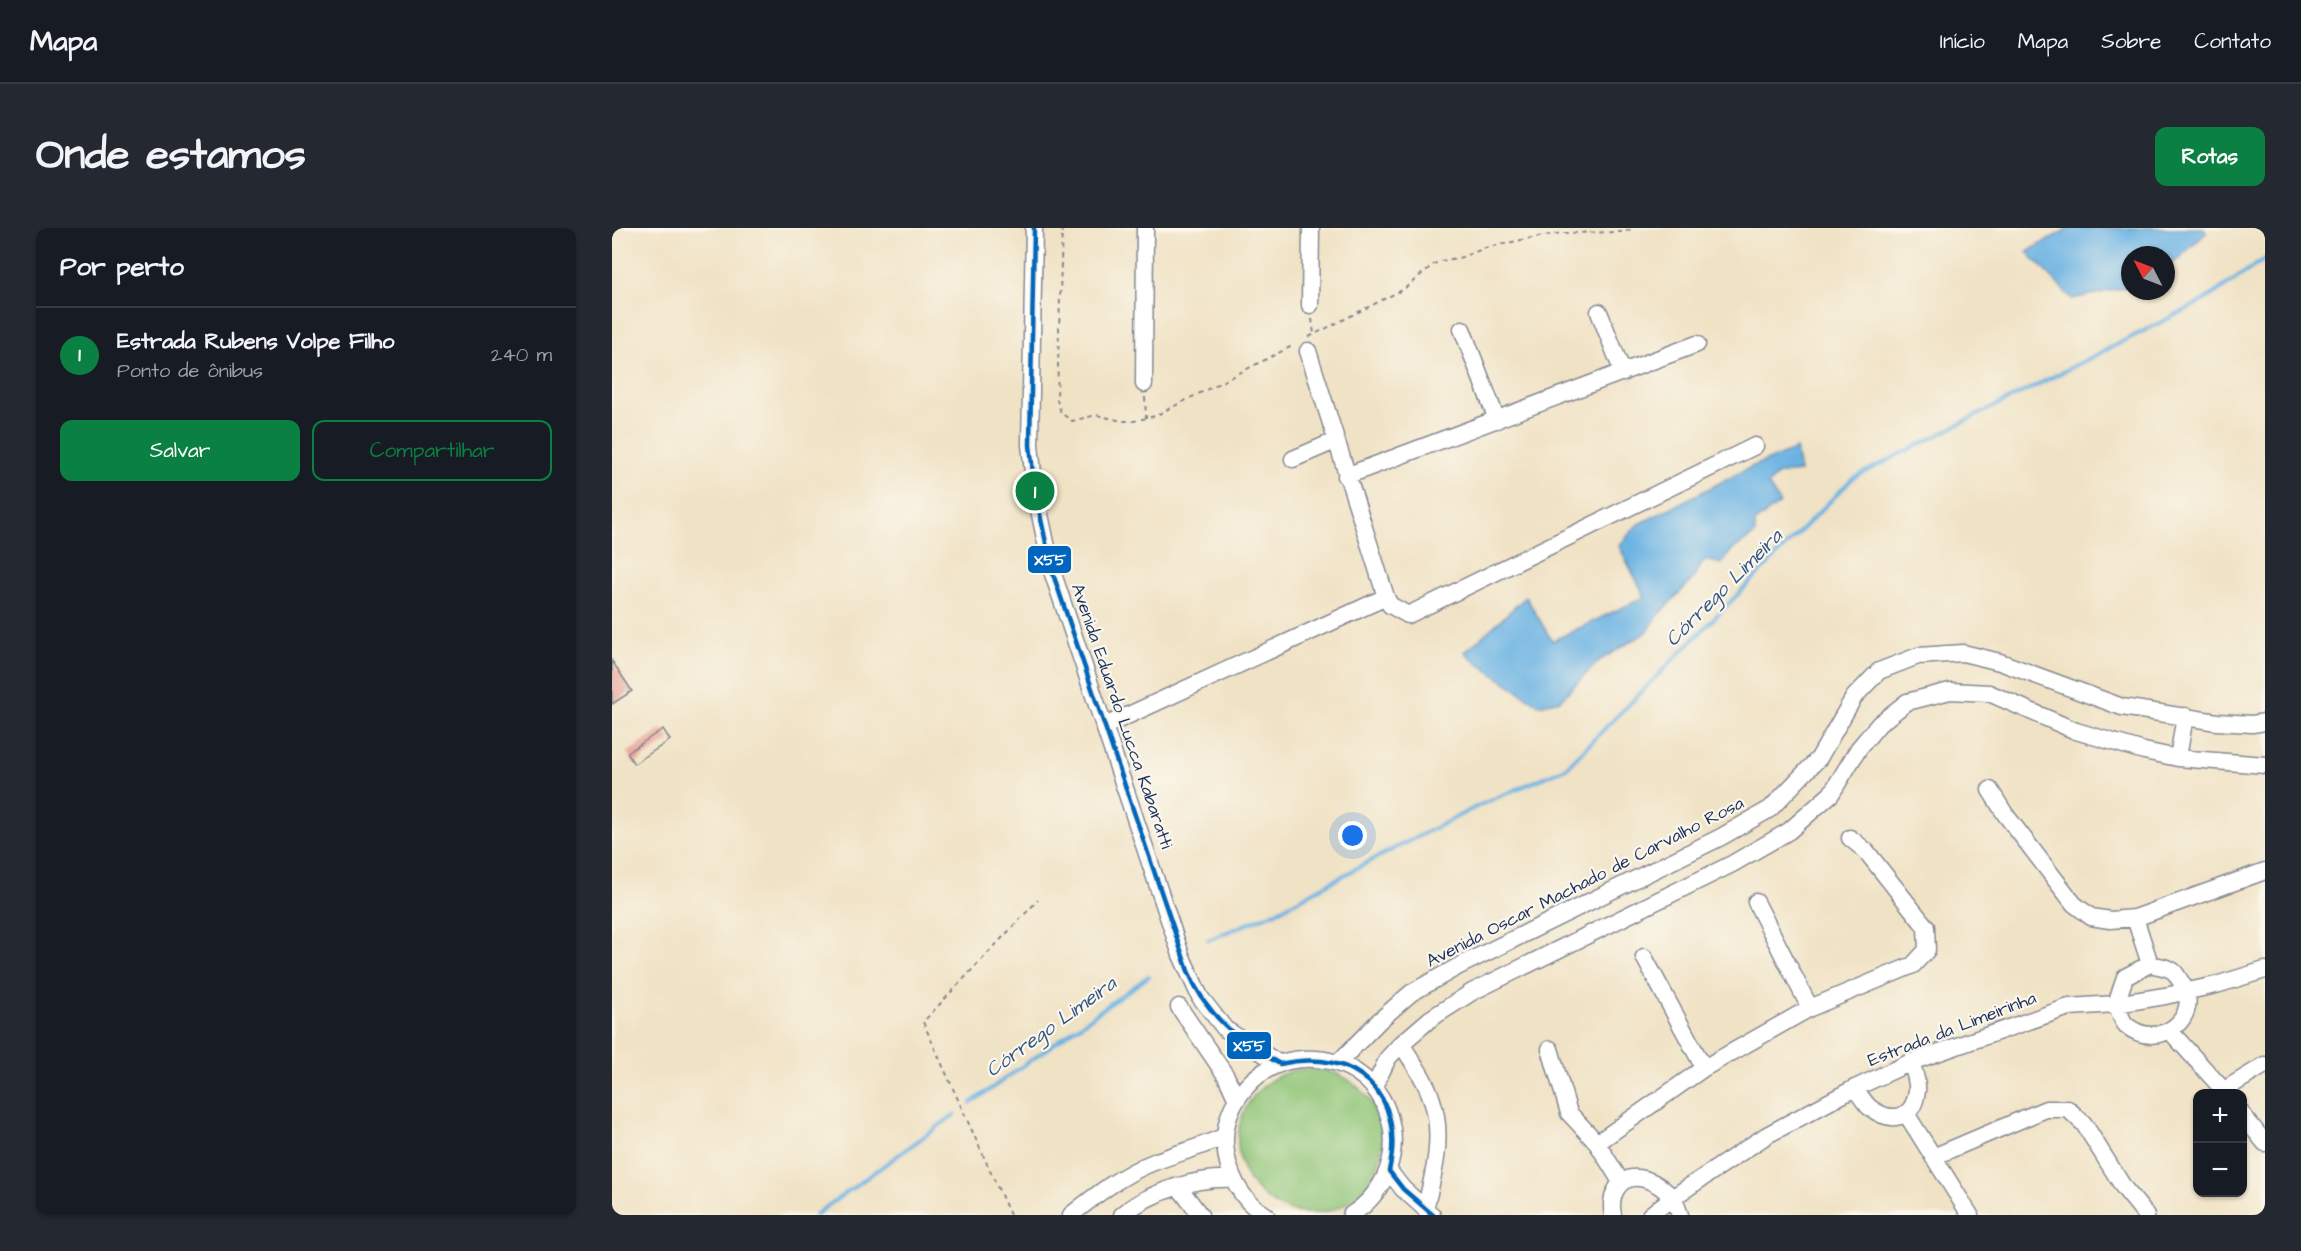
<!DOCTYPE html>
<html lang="pt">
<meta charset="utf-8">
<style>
body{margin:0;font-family:"Architects Daughter",sans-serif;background:#242831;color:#f1f3f6}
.controls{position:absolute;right:18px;bottom:18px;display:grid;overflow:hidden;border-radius:12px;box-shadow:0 2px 4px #0004}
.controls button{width:54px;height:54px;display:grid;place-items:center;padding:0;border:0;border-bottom:2px solid #363941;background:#171b24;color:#f1f3f6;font:30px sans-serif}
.compass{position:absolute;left:1509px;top:18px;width:54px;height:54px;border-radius:50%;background:#171b24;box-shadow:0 2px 4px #0004;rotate:312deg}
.you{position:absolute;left:741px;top:608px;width:21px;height:21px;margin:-15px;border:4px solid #fff;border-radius:50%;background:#1a73e8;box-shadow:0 0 0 9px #1a73e833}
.badge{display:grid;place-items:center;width:39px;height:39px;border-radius:50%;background:#0b8043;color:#fff;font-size:20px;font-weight:700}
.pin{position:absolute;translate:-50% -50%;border:3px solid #fff;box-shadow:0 2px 6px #0006}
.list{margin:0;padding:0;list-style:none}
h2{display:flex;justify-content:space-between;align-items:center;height:78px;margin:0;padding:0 24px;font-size:26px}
h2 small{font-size:20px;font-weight:400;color:#9ea1a6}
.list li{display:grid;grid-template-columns:39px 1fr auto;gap:18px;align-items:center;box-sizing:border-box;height:96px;padding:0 24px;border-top:2px solid #363941}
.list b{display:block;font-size:22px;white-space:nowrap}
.list p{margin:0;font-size:20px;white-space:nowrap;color:#9ea1a6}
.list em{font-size:20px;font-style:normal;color:#9ea1a6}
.actions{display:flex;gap:12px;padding:18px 24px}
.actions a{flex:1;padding:14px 0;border:2px solid #0b8043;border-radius:12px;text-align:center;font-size:21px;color:#0b8043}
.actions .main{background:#0b8043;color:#fff}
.map{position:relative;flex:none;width:1653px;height:987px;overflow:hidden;border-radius:12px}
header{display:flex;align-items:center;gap:36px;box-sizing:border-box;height:84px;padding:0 30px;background:#171b24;border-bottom:2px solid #363941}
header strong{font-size:28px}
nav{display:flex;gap:33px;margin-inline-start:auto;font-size:21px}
.intro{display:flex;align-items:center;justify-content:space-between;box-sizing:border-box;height:144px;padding:0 36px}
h1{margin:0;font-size:42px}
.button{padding:15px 27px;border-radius:12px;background:#0b8043;color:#fff;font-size:21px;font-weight:700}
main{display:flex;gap:36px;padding:0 36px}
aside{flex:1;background:#171b24;border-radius:12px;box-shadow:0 2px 4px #0004}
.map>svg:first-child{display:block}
.green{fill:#8fc476;stroke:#557a6a;stroke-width:1.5}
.water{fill:#6cb3e3;stroke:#4471a0;stroke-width:1.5}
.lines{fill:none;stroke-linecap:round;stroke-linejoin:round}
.stream{stroke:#6cb3e3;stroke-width:4}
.building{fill:#e69c90}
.minor-casing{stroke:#868891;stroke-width:19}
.path{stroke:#868891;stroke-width:2;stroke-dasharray:4.5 4.5;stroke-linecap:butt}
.minor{stroke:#fff;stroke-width:16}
.bus-1-casing{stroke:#fbf7ec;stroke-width:9}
.bus-1{stroke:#0065bd;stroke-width:4.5}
.labels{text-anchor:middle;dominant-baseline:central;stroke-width:4.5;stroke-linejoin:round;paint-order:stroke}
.street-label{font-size:18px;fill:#1b2f5e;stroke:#fbf7ec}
.water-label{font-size:20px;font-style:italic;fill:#335786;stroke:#fbf7ec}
.line-badge{stroke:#fbf7ec;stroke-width:2}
.badge-label{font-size:16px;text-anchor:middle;font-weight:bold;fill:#fff}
</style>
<header>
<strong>Mapa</strong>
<nav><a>Início</a><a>Mapa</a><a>Sobre</a><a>Contato</a></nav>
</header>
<div class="intro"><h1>Onde estamos</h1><a class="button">Rotas</a></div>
<main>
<aside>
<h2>Por perto<small></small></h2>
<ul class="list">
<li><span class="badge">1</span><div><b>Estrada Rubens Volpe Filho</b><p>Ponto de ônibus</p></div><em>240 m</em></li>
</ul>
<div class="actions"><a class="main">Salvar</a><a>Compartilhar</a></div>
</aside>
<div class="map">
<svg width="1653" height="987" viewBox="0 0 1653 987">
<rect width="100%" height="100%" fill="#fbf7ec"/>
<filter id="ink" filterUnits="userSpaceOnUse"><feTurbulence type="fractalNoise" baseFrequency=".0167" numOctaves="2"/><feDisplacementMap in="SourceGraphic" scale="12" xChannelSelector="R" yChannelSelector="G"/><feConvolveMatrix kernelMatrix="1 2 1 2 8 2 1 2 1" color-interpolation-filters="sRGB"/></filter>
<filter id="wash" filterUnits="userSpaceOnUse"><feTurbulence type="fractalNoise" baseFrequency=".008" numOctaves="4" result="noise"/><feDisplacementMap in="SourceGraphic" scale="24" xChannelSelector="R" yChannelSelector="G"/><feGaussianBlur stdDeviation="1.35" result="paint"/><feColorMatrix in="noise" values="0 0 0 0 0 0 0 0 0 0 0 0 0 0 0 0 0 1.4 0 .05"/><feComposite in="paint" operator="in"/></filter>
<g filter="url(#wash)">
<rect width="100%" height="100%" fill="#f0e2c4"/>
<!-- green -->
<path class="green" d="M626 913a72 72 0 1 1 144 0a72 72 0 1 1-144 0Z"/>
<!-- water -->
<path class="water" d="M1457,0H1592L1594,5L1564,33L1554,38V27H1518V56L1511,60L1460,71L1415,24Z
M1184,221L1188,244L1166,246L1156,257L1168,275L1143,294V306L1119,323L1110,336L1092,332L1081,351L1049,384L1035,404L988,432L948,472L927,477L862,433L853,424L914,369L940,413L1033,369L1007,318L1025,297L1139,239Z"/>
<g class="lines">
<!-- stream -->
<path class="stream" d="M596,712L666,683L758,633L872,575L954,540L1241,250L1591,73L1653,31
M359,875L537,748
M203,987L342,887"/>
</g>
<g id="blocks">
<!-- building -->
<path class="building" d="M0,433L20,463L0,476Z
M51,501L58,512L22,536L15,525Z"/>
</g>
</g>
<g filter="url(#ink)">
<use href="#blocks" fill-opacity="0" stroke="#868891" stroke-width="1.5"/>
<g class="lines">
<defs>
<path id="minor" d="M422,0L418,217L423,263L440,343L569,727L588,769L613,801L668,836
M698,77L699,0
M987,84L1011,145
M850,101L885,192
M696,123L774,369L778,377L796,387L1143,218
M532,156L533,0
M681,231L723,213
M734,248L1085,116
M493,498L774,369
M1566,530L1573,488
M1378,562L1393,586L1462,676L1479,689L1498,692L1523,690L1653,643
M1144,674L1198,780
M1523,690L1538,736
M1032,729L1092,840
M1538,736C1545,738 1556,739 1561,743C1564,745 1567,751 1569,754C1593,788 1546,825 1514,797C1509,792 1507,782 1504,776L1513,749Z
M567,779L614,848L625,872
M1558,803L1615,866
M789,816C800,833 814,852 820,872C832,908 822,946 813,981
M938,821L957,885L985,915L1009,954
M726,835L767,793L799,765L847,738L1109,609L1158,581L1207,530L1242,469L1267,443L1306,428L1351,425L1388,434L1510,479L1605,494L1640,496L1653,494
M762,859L776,830L789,816L818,791L860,764L1120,636L1177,603L1219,566L1247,520L1267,496L1295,474L1338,463L1377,465L1464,503L1532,523L1566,530L1653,537
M1243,860C1247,866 1252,874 1257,879C1279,896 1302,892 1305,862C1306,853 1302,843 1299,834
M1612,862L1653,837
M1630,886L1653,915
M1295,887L1358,987
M985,915L1092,840L1198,780L1301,737L1315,722L1314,699L1254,623L1238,610
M1321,929L1434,881H1456L1472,896L1512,960L1534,987
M777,943L791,961L820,987
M566,958L588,987
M459,987C485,966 511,946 542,934C566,925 590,919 613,908
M510,987C537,964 585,949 621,951
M654,987C628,973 615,944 613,916C612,894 621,873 635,858C649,842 670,832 691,831C782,826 814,938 739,987
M1001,987C999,978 1000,968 1005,960C1018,939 1048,954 1060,970C1064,974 1066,982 1068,987
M1038,987L1060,970L1155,907L1243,860L1299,834L1457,779L1504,776L1553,768L1604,757L1653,742"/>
</defs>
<!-- minor casing -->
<use href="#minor" class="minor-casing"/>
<!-- path -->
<path class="path" d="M450,0L445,172L449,185L460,193L484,187L510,193H522L543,188L682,117
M700,91L702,106
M697,109L792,61L822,36L829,33L850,29L873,20L914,11L950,5L1012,4L1023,0
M533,169L534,190
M398,987L311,794L426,672"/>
<!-- minor -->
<use href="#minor" class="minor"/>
<defs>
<path id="bus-1" d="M422,0L418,217L423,263L440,343L576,743C594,787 627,814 668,836C745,819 794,866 777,943L791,961L821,987"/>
</defs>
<!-- bus-1 casing -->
<use href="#bus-1" class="bus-1-casing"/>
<!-- bus-1 -->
<use href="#bus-1" class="bus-1"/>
</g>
</g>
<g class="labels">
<!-- street labels -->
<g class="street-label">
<text transform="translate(510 488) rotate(71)">Avenida Eduardo Lucca Kabaratti</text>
<text transform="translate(973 654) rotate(-27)">Avenida Oscar Machado de Carvalho Rosa</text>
<text transform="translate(1340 801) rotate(-21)">Estrada da Limeirinha</text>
</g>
<!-- water labels -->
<g class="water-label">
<text transform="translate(1112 360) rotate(-45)">Córrego Limeira</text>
<text transform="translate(439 799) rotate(-36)">Córrego Limeira</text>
</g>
</g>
<g class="line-badge">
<rect x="415" y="317" width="45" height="29" rx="6" fill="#0065bd"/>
<rect x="614" y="803" width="46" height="29" rx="6" fill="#0065bd"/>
</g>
<g class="badge-label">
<text x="438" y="337">X55</text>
<text x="637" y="823">X55</text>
</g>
</svg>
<div class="controls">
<button>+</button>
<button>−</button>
</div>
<svg class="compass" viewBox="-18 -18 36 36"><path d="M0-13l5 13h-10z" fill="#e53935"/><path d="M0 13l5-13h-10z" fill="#9ea1a6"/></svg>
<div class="you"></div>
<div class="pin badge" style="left:423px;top:263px">1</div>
</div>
</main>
